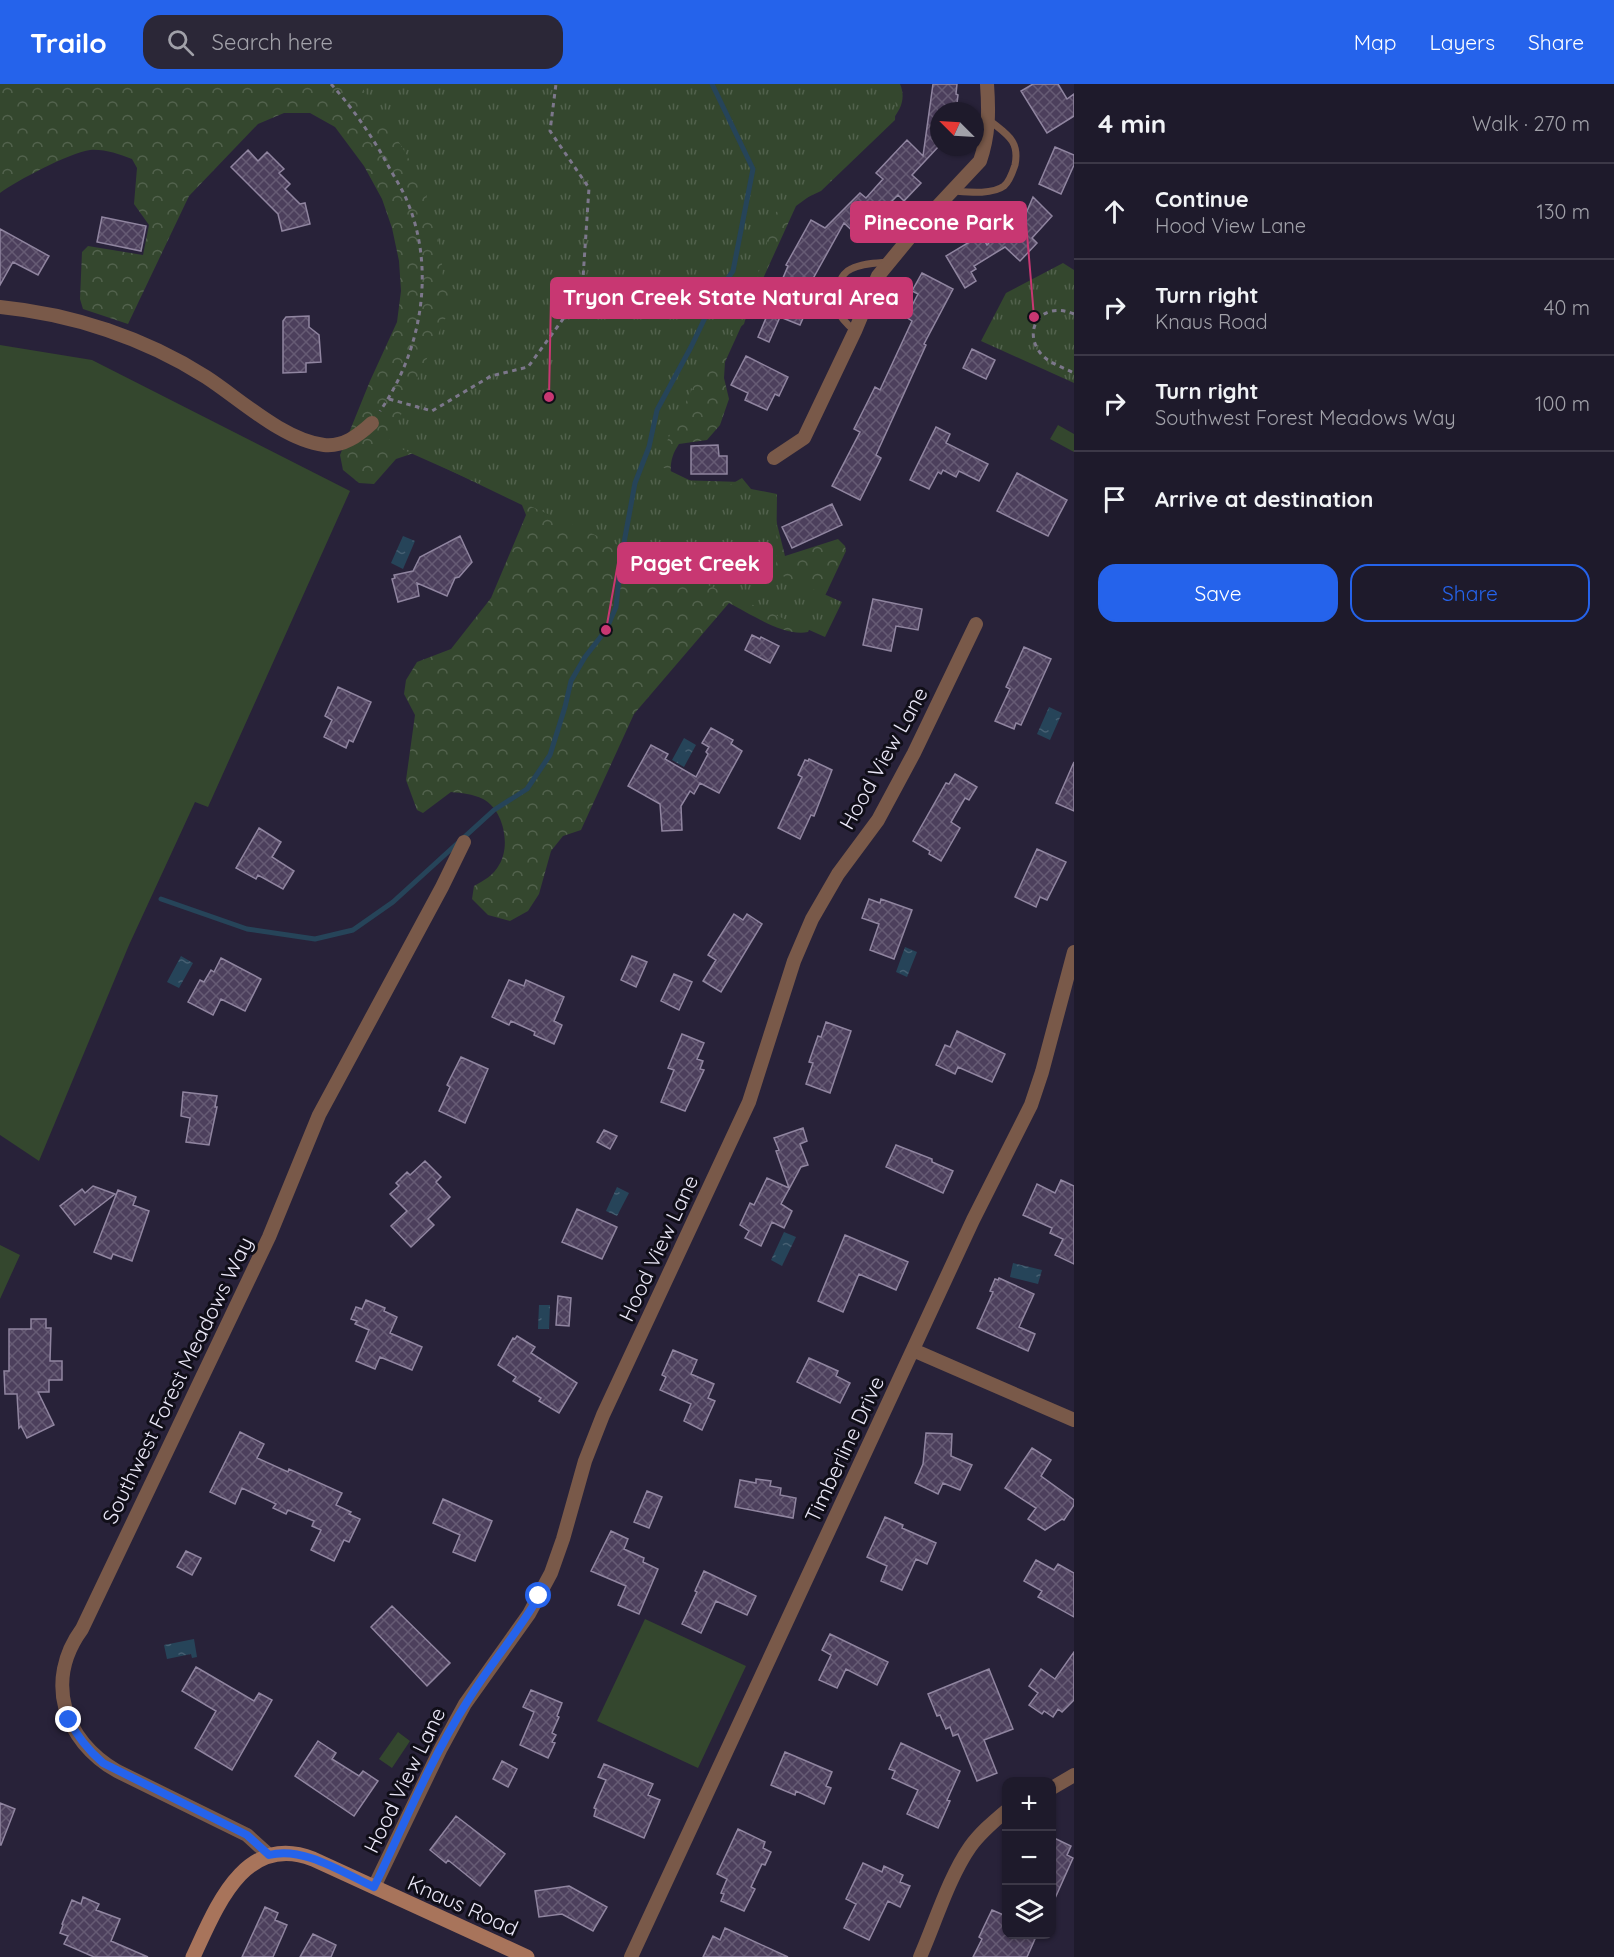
<!DOCTYPE html>
<meta charset="utf-8">
<style>
body{margin:0;font-family:Quicksand,sans-serif;background:#2b2737;color:#f1f3f6}
.controls{position:absolute;right:18px;bottom:18px;display:grid;overflow:hidden;border-radius:12px;box-shadow:0 2px 4px #0004}
.controls button{width:54px;height:54px;display:grid;place-items:center;padding:0;border:0;border-bottom:2px solid #3c3847;background:#1e1a2b;color:#f1f3f6;font:30px sans-serif}
.compass{position:absolute;left:930px;top:18px;width:54px;height:54px;border-radius:50%;background:#1e1a2b;box-shadow:0 2px 4px #0004;rotate:294deg}
.stop{position:absolute;width:18px;height:18px;margin:-14px;border:4px solid #2563eb;border-radius:50%;background:#fff}
.stop.end{background:#2563eb;border-color:#fff;box-shadow:0 2px 6px #0008}
.list{margin:0;padding:0;list-style:none}
h2{display:flex;justify-content:space-between;align-items:center;height:78px;margin:0;padding:0 24px;font-size:26px}
h2 small{font-size:20px;font-weight:400;color:#a1a1a9}
.list li{display:grid;grid-template-columns:39px 1fr auto;gap:18px;align-items:center;box-sizing:border-box;height:96px;padding:0 24px;border-top:2px solid #3c3847}
.list b{display:block;font-size:22px;white-space:nowrap}
.list p{margin:0;font-size:20px;white-space:nowrap;color:#a1a1a9}
.list em{font-size:20px;font-style:normal;color:#a1a1a9}
.actions{display:flex;gap:12px;padding:18px 24px}
.actions a{flex:1;padding:14px 0;border:2px solid #2563eb;border-radius:18px;text-align:center;font-size:21px;color:#2563eb}
.actions .main{background:#2563eb;color:#fff}
.icon{flex:none;width:33px;height:33px;fill:none;stroke:currentColor;stroke-width:2;stroke-linecap:round;stroke-linejoin:round}
.map{position:relative;flex:none;width:1074px;height:1873px;overflow:hidden}
header{display:flex;align-items:center;gap:36px;box-sizing:border-box;height:84px;padding:0 30px;background:#2563eb;color:#fff}
header strong{font-size:28px}
nav{display:flex;gap:33px;margin-inline-start:auto;font-size:21px}
.search{width:420px;height:54px;background:#2b2737;display:flex;align-items:center;gap:15px;box-sizing:border-box;padding:0 21px;border-radius:18px;color:#a1a1a9;font-size:22px}
main{display:flex}
aside{flex:1;background:#1e1a2b}
.map>svg:first-child{display:block}
.grass{fill:#34472e}
.forest{fill:url(#forest-crowns)}
.park{fill:url(#park-tufts)}
.water{fill:url(#water-ripples)}
.lines{fill:none;stroke-linecap:round;stroke-linejoin:round}
.stream{stroke:#264459;stroke-width:5}
.building{fill:url(#building-cross-hatch);stroke:#9085a0;stroke-width:1.5}
.path{stroke:#7c778b;stroke-width:3;stroke-dasharray:4.5 4.5;stroke-linecap:butt}
.lane{stroke:#795949;stroke-width:7}
.street{stroke:#795949;stroke-width:14}
.secondary{stroke:#a8745b;stroke-width:15}
.route{stroke:#2563eb;stroke-width:8}
.labels{text-anchor:middle;dominant-baseline:central;stroke-width:6;stroke-linejoin:round;paint-order:stroke}
.street-label{font-size:21px;fill:#eae7f7;stroke:#100e18}
.leader{fill:none;stroke:#c83772;stroke-width:2}
.callout-dot{fill:#c83772;stroke:#100e18;stroke-width:2}
.callout{fill:#c83772;stroke:#c83772;stroke-width:2}
.callout-label{font-size:22px;text-anchor:middle;font-weight:bold;fill:#fff}
</style>
<header>
<strong>Trailo</strong>
<div class="search"><svg class="icon" aria-label="search" viewBox="0 0 24 24"><circle cx="10" cy="10" r="6"/><path d="M15 15l6 6"/></svg>Search here</div>
<nav><a>Map</a><a>Layers</a><a>Share</a></nav>
</header>
<main>
<div class="map">
<svg width="1074" height="1873" viewBox="0 0 1074 1873">
<defs>
<pattern id="forest-crowns" width="20" height="18" patternUnits="userSpaceOnUse" patternTransform="scale(1.5)"><rect width="20" height="18" fill="#34472e"/><path d="M2 6a3 3 0 1 1 6 0M12 15a3 3 0 1 1 6 0" fill="none" stroke="#52624d"/></pattern>
<pattern id="park-tufts" width="24" height="20" patternUnits="userSpaceOnUse" patternTransform="scale(1.5)"><rect width="24" height="20" fill="#34472e"/><path d="M3 7l-1-3M5 7V3M7 7l1-3M15 17l-1-3M17 17v-4M19 17l1-3" fill="none" stroke="#52624d"/></pattern>
<pattern id="water-ripples" width="26" height="14" patternUnits="userSpaceOnUse" patternTransform="scale(1.5)"><rect width="26" height="14" fill="#264459"/><path d="M2 4q2-2 4 0t4 0M15 11q2-2 4 0t4 0" fill="none" stroke="#465f72"/></pattern>
<pattern id="building-cross-hatch" width="8" height="8" patternUnits="userSpaceOnUse" patternTransform="scale(1.5)"><rect width="8" height="8" fill="#4c3f5c"/><path d="M0 0l8 8M0 8l8-8" fill="none" stroke="#665b74"/></pattern>
</defs>
<rect width="100%" height="100%" fill="#282239"/>
<!-- grass -->
<path class="grass" d="M0,261L92,276L350,407L208,723L195,718L129,861L39,1077L0,1051Z
M1058,341L1074,350V368L1050,355Z
M0,1161L20,1171L0,1215Z
M645,1535L746,1582L698,1684L597,1637Z
M398,1648L410,1657L392,1684L379,1675Z"/>
<!-- forest -->
<path class="forest" d="M0,0H900C906,14 901,25 892,36L822,103L796,122L725,278L724,294L729,315L720,341L707,356L679,360C672,370 670,379 671,391L678,396L742,398L751,406L771,416L785,472L838,455L845,462L846,467L808,548C784,553 751,530 729,519L634,630L581,746L563,752L551,767L539,810L528,827L510,837L488,831L472,815L474,802C483,797 494,791 499,781C511,762 504,726 483,715C473,710 461,709 451,708L423,729L417,726L406,696L415,631L404,610L406,596L417,578L451,565L491,514L526,431L522,421L414,369L396,375L374,400L359,399L343,386L340,371L370,297L397,238L401,207L399,177L392,144L382,115L364,82L335,43L310,29H284L258,40L189,112L128,240L83,225L80,215L82,168L88,162L143,171L149,141L134,120L137,84L132,75C118,70 105,65 90,66C71,68 16,97 0,109Z"/>
<!-- park -->
<path class="park" d="M359,0H856L896,2L895,36L821,107L776,128L744,240L710,268L656,380L716,409L742,394L751,405L777,410L776,489L842,518L825,553L388,359L458,207L443,200C441,114 407,67 359,0Z
M1063,179L1074,186V299L981,257L1006,209Z"/>
<!-- water -->
<path class="water" d="M403,452L415,457L403,485L391,479Z
M1049,623L1062,629L1050,656L1037,650Z
M684,654L696,661L684,683L672,676Z
M905,863L917,868L907,893L896,888Z
M181,872L193,879L179,904L167,898Z
M617,1103L629,1109L617,1132L606,1127Z
M784,1148L796,1153L782,1182L771,1176Z
M1013,1179L1042,1186L1038,1200L1010,1193Z
M539,1221H550L549,1245H538Z
M194,1555L197,1573L192,1574L191,1570L167,1575L164,1561Z"/>
<g class="lines">
<!-- stream -->
<path class="stream" d="M161,815L247,845L315,855L353,846L393,818L494,726L527,705L550,671L565,623L571,597L585,573L606,546L616,523L621,475L635,399L649,363L657,326L691,263L716,211L733,187L753,85L712,0"/>
</g>
<!-- building -->
<path class="building" d="M933,0H957L956,10L958,11L956,27H939V62L912,91L921,99L904,117L898,111L870,139L874,142L861,155L844,139L805,209L809,210L807,216L810,218L800,241L780,233L769,258L758,253L788,182L786,181L811,136L825,144L860,109L866,114L883,95L876,89L907,56L923,72Z
M1033,0H1058L1067,15L1074,10V32L1047,49L1021,7Z
M1055,63L1074,71V81L1061,110L1039,100Z
M248,66L258,77L267,68L284,85L279,89L290,100L285,105L300,120L305,119L310,140L282,147L278,130L231,83Z
M1033,113L1052,132L1032,154L1037,159L1020,177L1005,163L974,182L976,185L971,188L976,197L965,204L946,172L981,151L987,161L1022,122L1027,127Z
M102,133L146,142L141,167L97,158Z
M0,145L49,172L38,191L13,178L0,201Z
M922,189L953,205L924,260L926,261L876,371L881,374L860,416L832,402L860,348L854,345L875,303L880,306L912,237L906,233L918,210L912,207Z
M309,232V243L319,251L321,278L306,279V288L283,289V237L286,233Z
M972,265L995,276L986,295L963,284Z
M746,272L788,293L779,312L775,310L767,326L745,316L748,309L731,301Z
M936,343L950,350L946,359L988,380L979,397L959,387L956,393L943,386L941,390L938,388L929,405L910,396Z
M718,361L719,372H727V390H691V362Z
M1017,389L1067,416L1048,452L997,427Z
M832,420L842,441L792,464L782,443Z
M460,452L472,478L459,493L455,494L447,512L417,499L419,512L398,518L392,495L395,494L394,491L413,487L420,473Z
M873,515L922,525L918,546L896,542L891,567L863,561Z
M752,551L760,555L761,553L779,562L770,579L745,566Z
M1024,563L1051,575L1021,641L1016,639L1014,645L995,637L1010,605L1006,603Z
M338,603L371,618L353,658L349,656L346,664L324,653L332,636L325,632Z
M711,644L733,656L731,660L742,667L719,709L700,699L694,710L690,707L681,722L682,746L662,747L660,720L628,702L651,661L668,670L665,675L696,693L708,670L706,668L709,663L702,659Z
M809,675L832,686L814,732L811,731L800,755L778,744L802,693L798,691L805,676L808,677Z
M1074,678V727L1056,719Z
M955,690L977,703L969,716L965,714L951,738L960,744L941,777L929,770L930,767L913,757L946,699L949,700Z
M259,744L281,758L272,773L294,787L283,805L258,791L256,795L236,784Z
M1037,765L1066,778L1047,816L1040,813L1036,823L1015,813Z
M869,815L880,819L881,815L912,826L894,875L870,866L879,840L862,834Z
M734,830L743,836L747,830L762,840L721,908L703,897L716,876L708,871Z
M632,872L647,878L636,903L621,896Z
M221,874L261,895L245,927L221,915L213,931L188,918L200,896L204,898L211,886L214,888Z
M674,890L692,898L679,926L661,917Z
M509,896L524,902L526,896L564,913L554,937L562,941L554,960L534,951L535,948L511,937L509,941L492,933Z
M826,938L851,947L830,1009L806,1000L813,979L809,978L818,952L821,953Z
M957,947L1005,970L992,998L958,983L955,990L936,981L945,961L950,963Z
M682,950L704,959L697,975L703,977L700,985L704,986L685,1027L661,1018L674,986L668,984Z
M461,973L488,985L465,1039L439,1027L450,1003L447,1001Z
M183,1008L217,1012L215,1023H217L209,1061L186,1058L190,1034L181,1032Z
M803,1044L807,1057L800,1060L808,1081L801,1083L781,1120L792,1127L784,1144L772,1138L761,1162L745,1154L749,1147L740,1141L750,1119L754,1121L767,1094L789,1104L776,1067L779,1066L774,1054Z
M604,1046L617,1052L610,1065L597,1058Z
M896,1061L932,1075V1078L953,1087L943,1109L886,1083Z
M425,1077L441,1093L436,1098L450,1113L428,1135L434,1141L411,1163L391,1142L407,1127L390,1110L399,1102L396,1099L407,1088L410,1091Z
M1061,1096L1074,1102V1180L1055,1171L1063,1155L1050,1149L1052,1144L1023,1131L1037,1100L1055,1109Z
M93,1102L115,1110L75,1141L60,1122L82,1105L85,1109Z
M118,1106L136,1113L133,1121L149,1127L132,1177L113,1170L111,1175L94,1168Z
M577,1125L617,1143L602,1175L562,1158Z
M845,1151L908,1178L896,1206L859,1190L843,1228L818,1217Z
M999,1194L1034,1210L1019,1243L1035,1250L1028,1267L977,1244L993,1208L990,1207L995,1195L998,1196Z
M558,1212L571,1214L569,1242L556,1241Z
M366,1216L385,1224L384,1227L397,1233L390,1249L422,1263L412,1286L380,1273L375,1285L356,1277L369,1246L355,1240L357,1237L351,1235L356,1223L362,1225Z
M31,1235H46V1244H51L50,1277H62V1296H49V1308H38L54,1341L27,1354L21,1342L19,1344L17,1310H5L4,1287H9V1245H31Z
M517,1252L535,1263L531,1269L577,1299L559,1329L539,1317L541,1314L513,1297L516,1293L498,1281L513,1254L515,1255Z
M673,1266L697,1276L691,1290L714,1300L708,1314L715,1317L702,1346L684,1337L691,1320L660,1306L666,1293L662,1291Z
M809,1274L838,1287L836,1292L850,1299L840,1319L797,1298Z
M240,1348L264,1360L257,1374L288,1388L289,1385L342,1409L336,1421L351,1428L349,1430L360,1435L349,1458L344,1456L334,1477L311,1466L321,1446L312,1442L314,1437L288,1426L286,1430L273,1424L276,1420L242,1404L235,1420L210,1408Z
M926,1349L952,1350L951,1372L972,1381L960,1406L943,1399L938,1410L915,1399L923,1380Z
M1032,1364L1051,1376L1041,1392L1074,1416V1421L1064,1436L1062,1435L1045,1446L1028,1435L1036,1424L1005,1404Z
M756,1395L771,1397L770,1402L781,1404L780,1411L796,1414L793,1434L735,1423L740,1396L756,1399Z
M647,1407L662,1413L649,1444L634,1438Z
M443,1415L492,1437L475,1477L453,1468L460,1451L433,1439Z
M885,1433L903,1441L902,1444L936,1459L927,1480L916,1475L902,1506L881,1497L887,1482L867,1473Z
M611,1447L628,1455L624,1465L644,1474L643,1478L658,1485L639,1530L618,1521L626,1502L591,1487Z
M186,1467L201,1474L192,1491L177,1483Z
M1036,1476L1054,1486L1058,1480L1074,1489V1533L1038,1513L1042,1507L1024,1497Z
M704,1487L756,1512L747,1531L716,1517L701,1549L682,1540L697,1508L695,1507Z
M392,1522L450,1579L427,1602L371,1543Z
M830,1550L888,1578L877,1601L846,1585L837,1604L819,1596L831,1571L822,1566Z
M1074,1568V1616L1062,1628L1058,1625L1053,1633L1044,1627L1042,1630L1029,1621L1038,1609L1029,1602L1041,1585L1055,1595Z
M196,1583L254,1617L259,1609L272,1616L232,1686L195,1664L216,1627L182,1607Z
M989,1585L1013,1645L984,1656L997,1689L977,1697L958,1650L953,1652L950,1643L946,1645L940,1631L937,1632L928,1610Z
M531,1606L562,1619L557,1632L559,1633L552,1649L556,1651L552,1658L555,1659L548,1674L520,1661L534,1628L523,1623Z
M318,1657L336,1669L332,1675L359,1692L363,1687L378,1697L354,1732L295,1692Z
M901,1659L960,1687L947,1716L950,1717L938,1744L907,1730L918,1706L892,1694L895,1687L889,1685Z
M785,1668L832,1688L826,1702L831,1704L824,1720L796,1707L795,1711L771,1701Z
M502,1677L517,1685L508,1703L493,1695Z
M604,1680L653,1700L648,1711L660,1716L644,1754L594,1732L596,1725L594,1724L606,1696L598,1693Z
M0,1719L15,1725L1,1761H0Z
M456,1732L505,1770L480,1802L448,1776L446,1779L430,1766Z
M738,1745L765,1758L763,1764L771,1768L765,1781L762,1780L751,1803L755,1805L744,1827L721,1817L724,1810L721,1809L727,1795L717,1790Z
M1052,1753L1071,1762L1067,1771L1073,1774L1052,1821Z
M863,1779L882,1788L884,1782L903,1791L900,1798L910,1802L900,1823L888,1817L869,1856L844,1844L856,1820L846,1815Z
M569,1802L607,1823L593,1847L562,1830L539,1833L535,1807Z
M83,1813L99,1820L96,1826L120,1835L111,1857L148,1873H94L64,1860L68,1852L60,1849L63,1841L62,1840L72,1816L81,1820Z
M265,1823L278,1829L275,1836L287,1841L273,1873H242Z
M992,1826L1006,1832V1851H1025L1035,1855L1027,1873H973L982,1855L979,1853Z
M725,1844L788,1873H703L713,1852L720,1856Z
M313,1850L336,1861L331,1873H300Z"/>
<g class="lines">
<!-- path -->
<path class="path" d="M331,0C351,22 369,48 384,74C390,86 398,98 404,110C437,180 423,265 380,327
M1074,230C1039,215 1020,250 1044,273C1052,280 1064,284 1074,289
M389,315L432,327L491,292L528,283L582,209L589,104L550,47L556,0"/>
<!-- lane -->
<path class="lane" d="M953,107C967,108 992,111 1004,102C1009,98 1013,87 1015,81C1020,56 1006,50 989,36
M855,247C839,234 829,219 839,199C842,193 844,188 851,185C862,179 876,179 888,178"/>
<!-- street -->
<path class="street" d="M0,223C72,230 145,254 206,293C240,315 283,356 324,361C343,363 358,352 372,339
M774,374L804,354L855,247L878,192L920,141L980,77C989,51 989,27 987,0
M913,1266L1074,1336
M1052,1704L1074,1691
M269,1771L247,1751L117,1687C64,1657 44,1597 82,1545L269,1153L319,1031L442,803L464,758
M374,1803L440,1666L465,1620L529,1530L551,1489L563,1455L585,1377L603,1331L749,1018L794,877L812,835L838,790L878,736L914,669L976,540
M631,1873L973,1136L1031,1021L1042,988L1074,868
M920,1873C935,1839 949,1793 970,1763C980,1749 993,1738 1006,1727"/>
<!-- secondary -->
<path class="secondary" d="M193,1873C216,1824 244,1748 313,1775L527,1873"/>
</g>
<g class="lines">
<!-- route -->
<path class="route" d="M69,1636C78,1654 88,1666 103,1679L247,1751L269,1771C304,1762 343,1789 374,1803C404,1741 430,1676 467,1618C489,1581 518,1549 539,1512"/>
</g>
<g class="labels">
<!-- street labels -->
<g class="street-label">
<text transform="translate(883 674) rotate(-61)">Hood View Lane</text>
<text transform="translate(658 1164) rotate(-65)">Hood View Lane</text>
<text transform="translate(177 1296) rotate(-64)">Southwest Forest Meadows Way</text>
<text transform="translate(844 1365) rotate(-65)">Timberline Drive</text>
<text transform="translate(404 1696) rotate(-64)">Hood View Lane</text>
<text transform="translate(463 1821) rotate(24)">Knaus Road</text>
</g>
</g>
<!-- callouts -->
<path class="leader" d="M1034 233L1026 138M549 313L551 214M606 546L618 479"/>
<g class="callout-dot">
<circle cx="1034" cy="233" r="6"/>
<circle cx="549" cy="313" r="6"/>
<circle cx="606" cy="546" r="6"/>
</g>
<g class="callout">
<rect x="851" y="118" width="175" height="40" rx="6"/>
<rect x="551" y="194" width="361" height="40" rx="6"/>
<rect x="618" y="459" width="154" height="40" rx="6"/>
</g>
<g class="callout-label">
<text x="939" y="146">Pinecone Park</text>
<text x="731" y="221">Tryon Creek State Natural Area</text>
<text x="695" y="487">Paget Creek</text>
</g>
</svg>
<div class="controls">
<button>+</button>
<button>−</button>
<button><svg class="icon" aria-label="layers" viewBox="0 0 24 24"><path d="M12 4l9 5-9 5-9-5zM3 14l9 5 9-5"/></svg></button>
</div>
<svg class="compass" viewBox="-18 -18 36 36"><path d="M0-13l5 13h-10z" fill="#e53935"/><path d="M0 13l5-13h-10z" fill="#a1a1a9"/></svg>
<div class="stop" style="left:539px;top:1512px"></div>
<div class="stop end" style="left:69px;top:1636px"></div>
</div>
<aside>
<h2>4 min<small>Walk · 270 m</small></h2>
<ul class="list">
<li><svg class="icon" aria-label="ahead" viewBox="0 0 24 24"><path d="M12 20V5M6 11l6-6 6 6"/></svg><div><b>Continue</b><p>Hood View Lane</p></div><em>130 m</em></li>
<li><svg class="icon" aria-label="right" viewBox="0 0 24 24"><path d="M7 20v-9h11M14 6l5 5-5 5"/></svg><div><b>Turn right</b><p>Knaus Road</p></div><em>40 m</em></li>
<li><svg class="icon" aria-label="right" viewBox="0 0 24 24"><path d="M7 20v-9h11M14 6l5 5-5 5"/></svg><div><b>Turn right</b><p>Southwest Forest Meadows Way</p></div><em>100 m</em></li>
<li><svg class="icon" aria-label="arrive" viewBox="0 0 24 24"><path d="M6 21V4h12l-3 4 3 4H6"/></svg><div><b>Arrive at destination</b></div></li>
</ul>
<div class="actions"><a class="main">Save</a><a>Share</a></div>
</aside>
</main>
